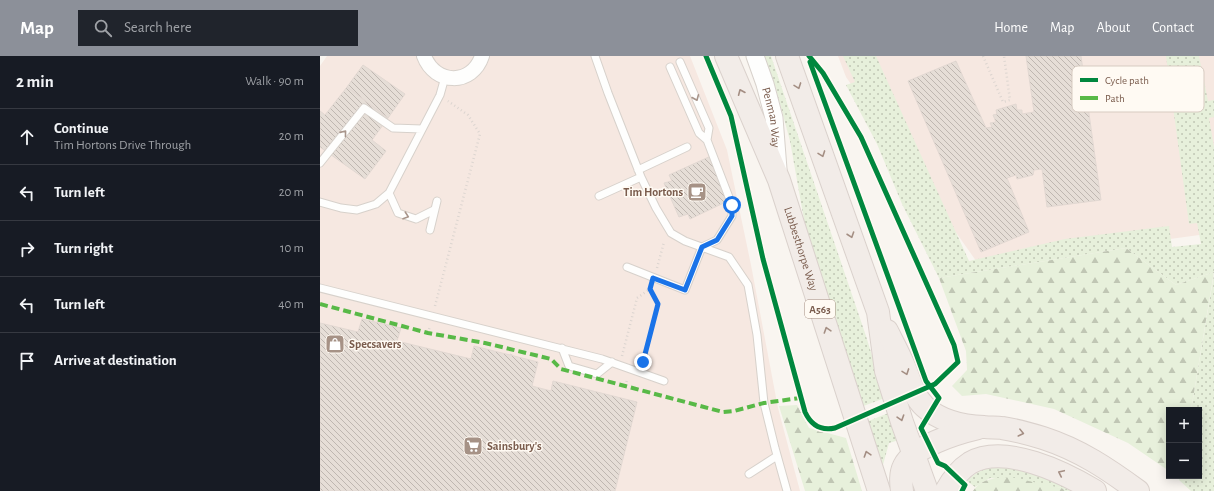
<!DOCTYPE html>
<meta charset="utf-8">
<style>
body{margin:0;font-family:"Alegreya Sans",sans-serif;background:#20242c;color:#f1f3f6}
.controls{position:absolute;right:12px;bottom:12px;display:grid;overflow:hidden;border-radius:0px;box-shadow:0 2px 10px #0003}
.controls button{width:36px;height:36px;display:grid;place-items:center;padding:0;border:0;border-bottom:1px solid #363941;background:#171b24;color:#f1f3f6;font:20px sans-serif}
.stop{position:absolute;width:12px;height:12px;margin:-9px;border:3px solid #1a73e8;border-radius:50%;background:#fff}
.stop.end{background:#1a73e8;border-color:#fff;box-shadow:0 1px 4px #0008}
.list{margin:0;padding:0;list-style:none}
h2{display:flex;justify-content:space-between;align-items:center;height:52px;margin:0;padding:0 16px;font-size:17px}
h2 small{font-size:13px;font-weight:400;color:#9ea1a6}
.list li{display:grid;grid-template-columns:26px 1fr auto;gap:12px;align-items:center;box-sizing:border-box;height:56px;padding:0 16px;border-top:1px solid #363941}
.list b{display:block;font-size:15px;white-space:nowrap}
.list p{margin:0;font-size:13px;white-space:nowrap;color:#9ea1a6}
.list em{font-size:13px;font-style:normal;color:#9ea1a6}
.icon{flex:none;width:22px;height:22px;fill:none;stroke:currentColor;stroke-width:2;stroke-linecap:round;stroke-linejoin:round}
.map{position:relative;flex:none;width:894px;height:435px;overflow:hidden}
header{display:flex;align-items:center;gap:24px;box-sizing:border-box;height:56px;padding:0 20px;background:#8c9099;color:#fff}
header strong{font-size:19px}
nav{display:flex;gap:22px;margin-inline-start:auto;font-size:14px}
.search{width:280px;height:36px;background:#20242c;display:flex;align-items:center;gap:10px;box-sizing:border-box;padding:0 14px;border-radius:0px;color:#9ea1a6;font-size:15px}
main{display:flex}
aside{flex:1;background:#171b24}
.map>svg:first-child{display:block}
.commercial{fill:#f6e8e1}
.grass{fill:url(#grass-dots)}
.forest{fill:url(#forest-firs)}
.building{fill:url(#building-back-hatch);stroke:#e2d8d2}
.lines{fill:none;stroke-linecap:round;stroke-linejoin:round}
.service-casing{stroke:#d7d1cb;stroke-width:9}
.minor-casing{stroke:#d7d1cb;stroke-width:16}
.tertiary-casing{stroke:#d7d1cb;stroke-width:19}
.trunk-casing{stroke:#dad1cc;stroke-width:24}
.path{stroke:#dcd5d0;stroke-width:2.5;stroke-dasharray:1 3;stroke-linecap:butt}
.service{stroke:#fefefd;stroke-width:7}
.minor{stroke:#fefefd;stroke-width:14}
.tertiary{stroke:#fefefd;stroke-width:17}
.trunk{stroke:#f2ece8;stroke-width:22}
.quiet{stroke:#58b947;stroke-width:4;stroke-dasharray:8 4;stroke-linecap:butt}
.cycleway-casing{stroke:#fffaf3;stroke-width:8}
.cycleway{stroke:#00873e;stroke-width:5}
.oneway{stroke:#a48e83}
.oneway2{stroke:#a8958b}
.route{stroke:#1a73e8;stroke-width:5}
.labels{text-anchor:middle;dominant-baseline:central;stroke-width:3;stroke-linejoin:round;paint-order:stroke}
.shield{fill:#fffaf3;stroke:#a28b7f;stroke-width:1}
.shield-label{font-size:11px;font-weight:bold;fill:#7a5c4d}
.street-label{font-size:12px;fill:#7a5c4d;stroke:#fffaf3}
.poi-label{font-size:12px;font-weight:bold;fill:#7a5c4d;stroke:#fffaf3;text-anchor:start}
.key{fill:#fffaf3;stroke:#d7cbc1;stroke-width:1}
.key-label{font-size:11px;fill:#7a5c4d}
</style>
<header>
<strong>Map</strong>
<div class="search"><svg class="icon" aria-label="search" viewBox="0 0 24 24"><circle cx="10" cy="10" r="6"/><path d="M15 15l6 6"/></svg>Search here</div>
<nav><a>Home</a><a>Map</a><a>About</a><a>Contact</a></nav>
</header>
<main>
<aside>
<h2>2 min<small>Walk · 90 m</small></h2>
<ul class="list">
<li><svg class="icon" aria-label="ahead" viewBox="0 0 24 24"><path d="M12 20V5M6 11l6-6 6 6"/></svg><div><b>Continue</b><p>Tim Hortons Drive Through</p></div><em>20 m</em></li>
<li><svg class="icon" aria-label="left" viewBox="0 0 24 24"><path d="M17 20v-9H6M10 6l-5 5 5 5"/></svg><div><b>Turn left</b></div><em>20 m</em></li>
<li><svg class="icon" aria-label="right" viewBox="0 0 24 24"><path d="M7 20v-9h11M14 6l5 5-5 5"/></svg><div><b>Turn right</b></div><em>10 m</em></li>
<li><svg class="icon" aria-label="left" viewBox="0 0 24 24"><path d="M17 20v-9H6M10 6l-5 5 5 5"/></svg><div><b>Turn left</b></div><em>40 m</em></li>
<li><svg class="icon" aria-label="arrive" viewBox="0 0 24 24"><path d="M6 21V4h12l-3 4 3 4H6"/></svg><div><b>Arrive at destination</b></div></li>
</ul>
</aside>
<div class="map">
<svg width="894" height="435" viewBox="0 0 894 435">
<defs>
<pattern id="grass-dots" width="8" height="8" patternUnits="userSpaceOnUse"><rect width="8" height="8" fill="#e7f0db"/><path d="M2 2h.1M6 6h.1" fill="none" stroke="#c0c6b4" stroke-width="1.8" stroke-linecap="round"/></pattern>
<pattern id="forest-firs" width="22" height="20" patternUnits="userSpaceOnUse"><rect width="22" height="20" fill="#e7f0db"/><path d="M5 1l3.5 6h-7zM16 11l3.5 6h-7z" fill="#c0c6b4"/></pattern>
<pattern id="building-back-hatch" width="6" height="6" patternUnits="userSpaceOnUse"><rect width="6" height="6" fill="#e6ded7"/><path d="M-1 5l2 2M0 0l6 6M5-1l2 2" fill="none" stroke="#bfb7b1"/></pattern>
</defs>
<rect width="100%" height="100%" fill="#f9f5f0"/>
<!-- commercial -->
<path class="commercial" d="M7,0H370L407,94L431,209L458,352L480,435H0V10Z
M518,0H894V177L659,209L526,21Z"/>
<!-- grass -->
<path class="grass" d="M443,0H451L546,280L565,342L538,352L488,186L470,85L456,33Z
M523,0H556L649,205L745,183L849,170L852,191L881,188L877,167L869,168L846,0H879L888,45L894,44V61L889,62L894,91V216L856,229L806,192L619,222L582,148L557,88L526,29L535,26Z
M894,218V435H871L859,424L860,420H879V354H871Z
M571,356L579,384L569,387L561,416L546,366Z
M672,410L692,411L765,435H748L741,432L670,422L655,431L647,425C655,417 662,414 672,410Z"/>
<!-- forest -->
<path class="forest" d="M806,192L856,229L894,216L871,354H849V415L808,387L734,353L666,338L642,340L632,330L647,314L646,295L619,222Z
M477,349L489,372L526,382L542,435H485L459,350Z
M690,421L741,432L748,435H653C662,422 676,422 690,421Z"/>
<!-- building -->
<path class="building" d="M706,0H761L781,144L727,151L722,113L714,114L713,119L697,123L696,119L687,122L709,176L661,196L588,25L636,5L666,72L672,71L670,67L676,66L673,59L677,58L676,54L696,48L697,54H702V58L714,56Z
M43,9L85,38L68,62L27,31Z
M27,31L68,62L52,84L66,95L45,123L0,91V55L5,59Z
M391,100L410,144L370,163L368,158L359,161L344,127L352,125L349,119Z
M42,263L81,272L77,285L151,303L154,290L218,306L212,330L231,335L233,325L317,346L295,435H0V267L38,276Z"/>
<g class="lines">
<defs>
<path id="service" d="M275,0L288,37L321,121L336,152L351,177L365,185L409,201L428,229L437,279L444,347L455,392L467,435
M350,11L379,77L387,84
M0,107L44,52L73,72L102,73
M318,114L367,91
M69,137L78,157L96,163L114,154
M279,140L321,121
M0,146L21,152L37,154L56,148L69,137L120,39L125,21
M110,174L117,145
M307,211L365,234L382,191L397,184L412,160V149L387,84L389,72L360,6
M0,232L282,303L344,325
M242,292L249,310L277,318L292,306
M429,418L457,400"/>
<path id="minor" d="M104,0C115,29 152,30 162,0"/>
<g id="tertiary">
<path id="s1" d="M435,0L445,28L454,62L458,113"/>
</g>
<g id="trunk">
<path id="s2" d="M406,0L459,124L559,435"/>
<path d="M467,0L558,256L566,315L582,366L607,435"/>
<path d="M567,275C573,287 579,298 584,310C590,324 593,340 605,351C620,365 644,370 664,371C670,372 676,371 682,372C696,374 710,378 723,382C760,394 788,413 818,435"/>
<path d="M582,435C581,427 580,418 584,410C594,390 637,377 658,372"/>
<path d="M626,435C632,424 639,414 650,407C685,387 745,417 775,435"/>
</g>
</defs>
<!-- service casing -->
<use href="#service" class="service-casing"/>
<!-- minor casing -->
<use href="#minor" class="minor-casing"/>
<!-- tertiary casing -->
<use href="#tertiary" class="tertiary-casing"/>
<!-- trunk casing -->
<use href="#trunk" class="trunk-casing"/>
<!-- path -->
<path class="path" d="M663,0L683,46L690,44L684,0
M337,212L344,186
M115,250L160,78L148,59L128,45
M108,277L110,270
M191,299L193,294
M302,300L317,242L330,233
M323,306L338,248L330,232
M306,330L307,323"/>
<!-- service -->
<use href="#service" class="service"/>
<!-- minor -->
<use href="#minor" class="minor"/>
<!-- tertiary -->
<use href="#tertiary" class="tertiary"/>
<!-- trunk -->
<use href="#trunk" class="trunk"/>
<!-- quiet -->
<path class="quiet" d="M0,248L108,277L165,287L231,303L241,313L403,356L414,355L444,347L480,342"/>
<defs>
<path id="cycleway" d="M386,0L411,60L443,203L485,356C491,369 501,375 515,372L615,328L638,306L634,289L541,81L503,17L489,0
M490,6L606,325L619,342L601,372L618,407L625,410L645,429L642,435"/>
</defs>
<!-- cycleway casing -->
<use href="#cycleway" class="cycleway-casing"/>
<!-- cycleway -->
<use href="#cycleway" class="cycleway"/>
</g>
<!-- one-way arrows -->
<defs><path id="oneway-chevron" d="M-2-3.5L2.5 0L-2 3.5" fill="none" stroke-width="1.6" stroke-linecap="round" stroke-linejoin="round"/></defs>
<g class="oneway">
<use href="#oneway-chevron" transform="translate(478 30) rotate(70)"/>
<use href="#oneway-chevron" transform="translate(421 36) rotate(-113)"/>
<use href="#oneway-chevron" transform="translate(502 98) rotate(70)"/>
<use href="#oneway-chevron" transform="translate(531 179) rotate(71)"/>
<use href="#oneway-chevron" transform="translate(507 274) rotate(-108)"/>
<use href="#oneway-chevron" transform="translate(586 316) rotate(70)"/>
<use href="#oneway-chevron" transform="translate(581 362) rotate(72)"/>
<use href="#oneway-chevron" transform="translate(701 377) rotate(14)"/>
<use href="#oneway-chevron" transform="translate(547 398) rotate(-108)"/>
<use href="#oneway-chevron" transform="translate(741 417) rotate(-155)"/>
</g>
<g class="oneway2">
<use href="#oneway-chevron" transform="translate(376 42) rotate(67)"/>
<use href="#oneway-chevron" transform="translate(24 77) rotate(-51)"/>
<use href="#oneway-chevron" transform="translate(86 160) rotate(19)"/>
</g>
<g class="lines">
<!-- route -->
<path class="route" d="M323,306L338,248L330,233L333,222L365,234L382,191L397,184L412,160V149"/>
</g>
<!-- icons -->
<defs>
<symbol id="cafe-square" viewBox="-11 -11 22 22"><rect x="-9" y="-9" width="18" height="18" rx="4" fill="#a69286" stroke="#fffaf3"/><path d="M-5.5-4.5H6V0H3Q3 3.5 0 3.5H-2.5Q-5.5 3.5-5.5 0ZM3-3.2v2h1.7v-2ZM-6 4.5H4V6H-6Z" fill="#fff"/></symbol>
<symbol id="shop-square" viewBox="-11 -11 22 22"><rect x="-9" y="-9" width="18" height="18" rx="4" fill="#a69286" stroke="#fffaf3"/><path d="M-5-2.5h2.3a2.7 3.5 0 0 1 5.4 0H5L5.5 6h-11ZM-1.5-2.5h3a1.5 2.3 0 0 0-3 0Z" fill="#fff"/></symbol>
<symbol id="supermarket-square" viewBox="-11 -11 22 22"><rect x="-9" y="-9" width="18" height="18" rx="4" fill="#a69286" stroke="#fffaf3"/><path d="M-6-5.5h2.5l.6 2H6L4.5 2H-2.5L-4.4-4H-6ZM-1.5 3.2a1.3 1.3 0 1 0 .1 0ZM3 3.2a1.3 1.3 0 1 0 .1 0Z" fill="#fff"/></symbol>
</defs>
<g fill-rule="evenodd">
<use href="#cafe-square" x="366" y="125" width="22" height="22"/>
<use href="#shop-square" x="4" y="277" width="22" height="22"/>
<use href="#supermarket-square" x="142" y="379" width="22" height="22"/>
</g>
<g class="labels">
<!-- shield labels -->
<rect class="shield" x="485" y="244" width="30" height="18" rx="3"/>
<g class="shield-label">
<text x="500" y="253">A563</text>
</g>
<!-- street labels -->
<g class="street-label">
<text stroke="none"><textPath href="#s1" startOffset="64">Penman Way</textPath></text>
<text stroke="none"><textPath href="#s2" startOffset="207">Lubbesthorpe Way</textPath></text>
</g>
<!-- poi labels -->
<g class="poi-label">
<text x="363" y="136" text-anchor="end">Tim Hortons</text>
<text x="29" y="288">Specsavers</text>
<text x="167" y="390">Sainsbury's</text>
</g>
</g>
<!-- legend -->
<rect x="752" y="10" width="132" height="46" rx="6" class="key"/>
<rect x="760" y="22" width="18" height="4" fill="#00873e"/>
<rect x="760" y="40" width="18" height="4" fill="#58b947"/>
<g class="key-label">
<text x="785" y="28">Cycle path</text>
<text x="785" y="46">Path</text>
</g>
</svg>
<div class="controls">
<button>+</button>
<button>−</button>
</div>
<div class="stop" style="left:412px;top:149px"></div>
<div class="stop end" style="left:323px;top:306px"></div>
</div>
</main>
